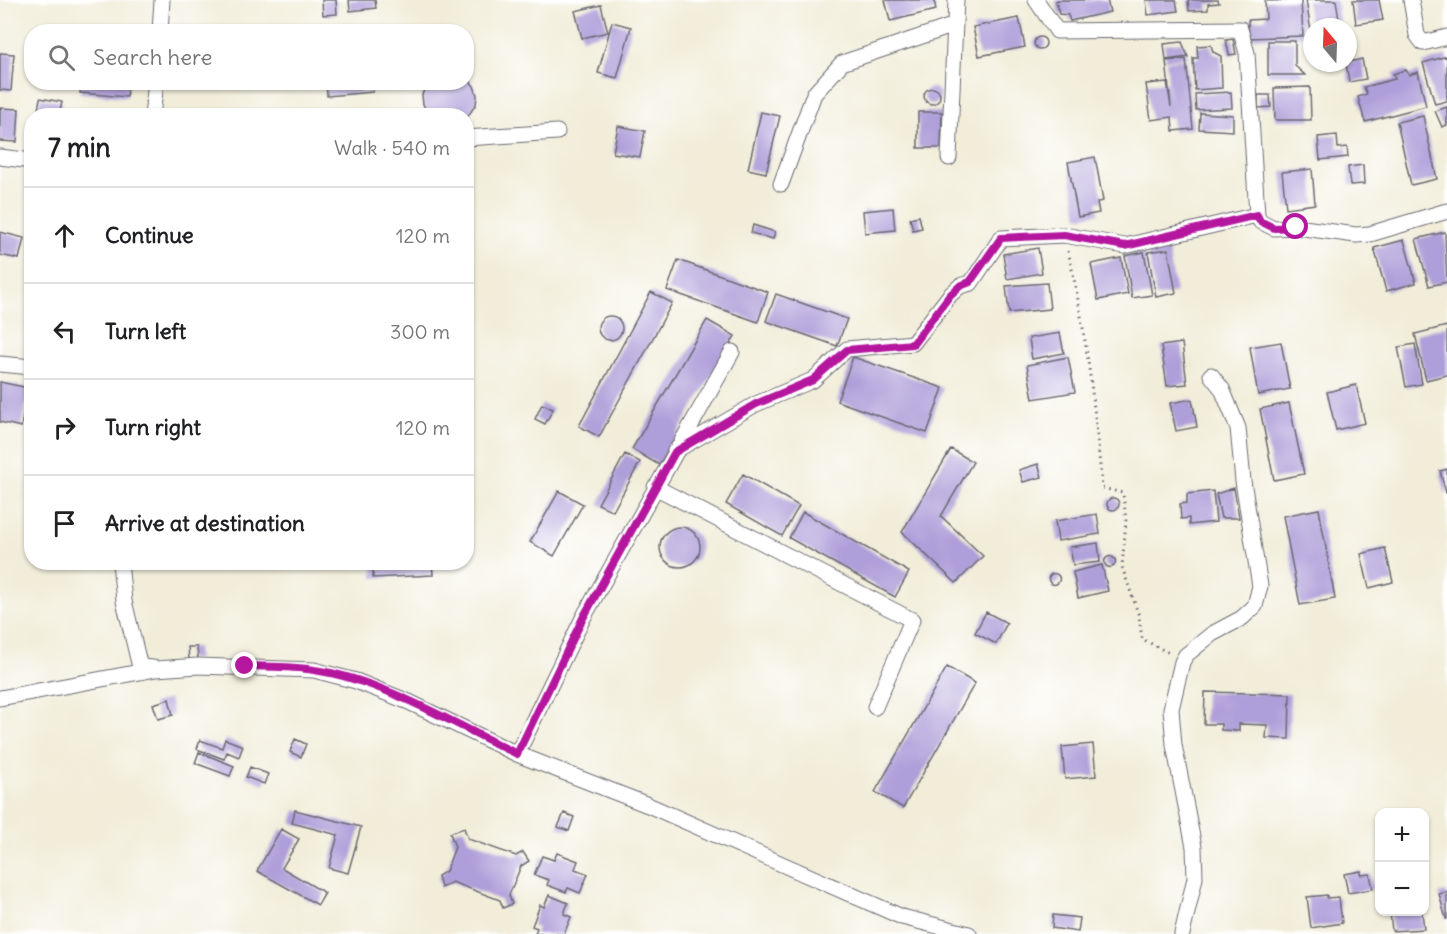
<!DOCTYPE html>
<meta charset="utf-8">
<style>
body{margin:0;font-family:Delius,sans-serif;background:#f6f6f6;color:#202124}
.controls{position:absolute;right:18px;bottom:18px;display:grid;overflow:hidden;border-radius:12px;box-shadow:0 2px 4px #0004}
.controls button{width:54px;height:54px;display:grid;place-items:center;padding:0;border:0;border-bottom:2px solid #e0e0e0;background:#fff;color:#202124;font:30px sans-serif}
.compass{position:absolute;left:1303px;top:18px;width:54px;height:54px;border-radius:50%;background:#fff;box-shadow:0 2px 4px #0004;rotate:341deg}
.stop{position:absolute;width:18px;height:18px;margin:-14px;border:4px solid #b5179e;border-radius:50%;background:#fff}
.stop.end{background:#b5179e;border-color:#fff;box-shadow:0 2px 6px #0008}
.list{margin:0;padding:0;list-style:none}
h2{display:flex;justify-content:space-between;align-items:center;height:78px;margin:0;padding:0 24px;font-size:26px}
h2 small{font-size:20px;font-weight:400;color:#757577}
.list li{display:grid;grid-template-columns:39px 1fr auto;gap:18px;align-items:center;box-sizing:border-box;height:96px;padding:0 24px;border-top:2px solid #e0e0e0}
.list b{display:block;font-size:22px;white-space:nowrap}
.list em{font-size:20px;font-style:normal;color:#757577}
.icon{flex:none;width:33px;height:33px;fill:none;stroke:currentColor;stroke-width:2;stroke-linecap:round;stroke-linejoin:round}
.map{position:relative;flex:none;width:1447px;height:934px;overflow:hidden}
.search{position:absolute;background:#fff;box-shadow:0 2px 4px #0004;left:24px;top:24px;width:450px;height:66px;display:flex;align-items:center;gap:15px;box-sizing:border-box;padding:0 21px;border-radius:24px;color:#757577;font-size:22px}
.panel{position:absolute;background:#fff;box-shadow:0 2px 4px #0004;left:24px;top:108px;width:450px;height:462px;border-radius:24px}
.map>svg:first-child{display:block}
.building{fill:#ae9ed9}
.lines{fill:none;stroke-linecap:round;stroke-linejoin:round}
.minor-casing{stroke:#6a6972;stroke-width:17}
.path{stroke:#6a6972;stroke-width:3;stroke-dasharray:1.5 4.5;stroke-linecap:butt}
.minor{stroke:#fff;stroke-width:15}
.route{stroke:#b5179e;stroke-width:8}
</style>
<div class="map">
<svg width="1447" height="934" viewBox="0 0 1447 934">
<rect width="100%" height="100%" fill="#fff"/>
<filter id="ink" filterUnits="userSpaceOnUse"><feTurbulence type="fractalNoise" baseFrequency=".0167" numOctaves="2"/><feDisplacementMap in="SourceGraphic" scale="12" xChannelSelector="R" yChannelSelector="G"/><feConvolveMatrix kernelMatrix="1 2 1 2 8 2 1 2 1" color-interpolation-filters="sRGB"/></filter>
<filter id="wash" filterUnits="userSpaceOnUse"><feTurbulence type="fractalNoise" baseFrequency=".008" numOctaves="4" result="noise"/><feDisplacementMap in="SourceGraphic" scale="24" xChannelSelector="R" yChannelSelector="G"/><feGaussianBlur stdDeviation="1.35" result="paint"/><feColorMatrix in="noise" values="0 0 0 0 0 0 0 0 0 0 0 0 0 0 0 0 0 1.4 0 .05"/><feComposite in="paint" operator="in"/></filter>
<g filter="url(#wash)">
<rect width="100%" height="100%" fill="#f1edd9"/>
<g id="blocks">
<!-- building -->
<path class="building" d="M322,0H336L337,14L323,15Z
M349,0H375L376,8L350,11Z
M885,0H934L936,10L890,21Z
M1058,0H1107L1110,12L1070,21L1068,15L1059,14L1056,1Z
M1146,0H1176L1178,11L1148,15Z
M1188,0H1218L1219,3L1208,4V10L1189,11Z
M1301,0L1303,36L1249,38L1248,20L1266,19L1265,1Z
M1306,0H1336L1340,27H1312L1311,32Z
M1353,0H1379L1383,20L1356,24Z
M601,5L608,32L582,38L575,11Z
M1019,18L1025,47L979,56L973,27Z
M612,22L631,27L617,78L598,73Z
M1034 43a6 6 0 1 1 12 0a6 6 0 1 1-12 0Z
M1233,39L1236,54L1229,55L1226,40Z
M1268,41H1295V66L1305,75H1268Z
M1182,42L1188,57L1166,60L1164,44Z
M1211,45L1213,52L1221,56L1222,88L1195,90L1193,58H1198L1197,46Z
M0,53L14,54L11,91L0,90Z
M1447,56V101L1435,104L1423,63Z
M1186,59L1193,129L1173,131L1172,117L1151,120L1146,84L1167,82L1171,107L1166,61Z
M1362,59L1366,79L1349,82L1346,63Z
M1406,70L1409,75L1418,72L1426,106L1365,122L1358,97L1367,94L1364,87L1395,79L1393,74Z
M466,76L474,86L477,95L476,104L466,119V116H429L423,104L422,95L427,82H466Z
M81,82H128L127,97L80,93Z
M326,82H372L373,92L327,96Z
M1310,87L1311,120H1275L1274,88Z
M924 96a8 8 0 1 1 16 0a8 8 0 1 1-16 0Z
M1231,92L1232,108L1196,110L1195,94Z
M1258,95H1270L1271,107L1258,108Z
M40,98L62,102L59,116H37Z
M1447,107V125L1442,127L1435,111Z
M0,108L19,109L17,142L0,141Z
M761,112L780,116L766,173L748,169Z
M918,112H942L941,148H918Z
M1200,113L1233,115V131L1199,129Z
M1423,116L1437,179L1411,185L1397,122Z
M618,126L645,131L640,157L613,153Z
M1337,135L1338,148L1347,147L1348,157L1320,160L1318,137Z
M1095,157L1103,201L1097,202L1099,213L1078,217L1068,162Z
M1363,165L1364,184L1350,185L1348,167Z
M1312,169L1315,204L1286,208L1282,172Z
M893,208L895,230L865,233L863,211Z
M919,216L922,228L913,230L910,218Z
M753,225L775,232L773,239L751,233Z
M0,232L24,238L19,259L0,255Z
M1445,232L1447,282L1429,286L1416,239Z
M1404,240L1416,283L1386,291L1374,248Z
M1038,248L1042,273L1007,279L1003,254Z
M1168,249L1176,293L1156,297L1148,252Z
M1144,252L1152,295L1132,298L1125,256Z
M1121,258L1128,294L1098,300L1091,264Z
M678,260L768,292L758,322L667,290Z
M1047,283L1050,309L1009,313L1006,286Z
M651,292L672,303L599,437L579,426Z
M776,294L847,319L837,346L766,321Z
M598 328a12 12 0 1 1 24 0a12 12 0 1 1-24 0Z
M707,320L735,336L659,465L632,449Z
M1447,326V375L1426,380L1415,334Z
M1060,333L1064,353L1032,359L1029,338Z
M1281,342L1290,389L1258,395L1250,347Z
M1182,343L1187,384L1167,386L1161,346Z
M1415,344L1422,384L1406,387L1398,347Z
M853,357L943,388L927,433L837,401Z
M1068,357L1075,392L1033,399L1027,365Z
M0,382L29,388L21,427L0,422Z
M1356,385L1365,423L1336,430L1327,392Z
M1192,399L1197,427L1176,431L1170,403Z
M1289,403L1304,474L1274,480L1260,409Z
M542,404L553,409L545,424L535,419Z
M951,449L973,462L941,516L983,556L956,583L902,532Z
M625,454L640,462L613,511L598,504Z
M1038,464L1042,477L1023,482L1019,470Z
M1447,469V493H1446L1440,471Z
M743,474L799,506L782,536L726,504Z
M1234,488L1239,518H1221L1216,494Z
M559,491L583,504L554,556L530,542Z
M1213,491L1216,522L1189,525V518L1181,519L1180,504L1187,503V494Z
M1107 504a6 6 0 1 1 12 0a6 6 0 1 1-12 0Z
M1319,509L1335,599L1300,605L1283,516Z
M803,512L909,572L895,597L789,538Z
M1097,514L1100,534L1058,541L1055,521Z
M660 547a20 20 0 1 1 40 0a20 20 0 1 1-40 0Z
M1098,543L1100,562L1073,565L1070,547Z
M1385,548L1393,582L1369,588L1361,554Z
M1104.5 562a5.5 5.5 0 1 1 11 0a5.5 5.5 0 1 1-11 0Z
M373,562H432L433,575L373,578Z
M1102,565L1108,591L1078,598L1073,572Z
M1048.5 579a5.5 5.5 0 1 1 11 0a5.5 5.5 0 1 1-11 0Z
M986,612L1007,623L996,644L975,633Z
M188,647H197L198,659H189Z
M947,667L975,683L903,808L875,792Z
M1205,692L1290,694L1289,739L1266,738L1267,725L1239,724V731L1221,730V724H1204Z
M169,699L173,715L158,719L153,704Z
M225,739L243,746L239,757L227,752L224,759L197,749L200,740L222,748Z
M295,739L306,744L301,757L290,752Z
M1093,744L1096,776L1065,779L1062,747Z
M199,752L234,766L230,776L195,763Z
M250,767L268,774L264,784L246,777Z
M295,810L361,827L348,873L329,868L338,835L292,823Z
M564,813L574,817L569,831L558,827Z
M464,828L468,839L516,856L523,852L529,861L521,866L509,895L512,904L503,908L500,900L452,882L441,888L438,876L446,871L455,847L450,833Z
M281,829L299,839L282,868L325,893L318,905L257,871Z
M557,853L578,861L575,869L588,874L580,893L568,888L566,892L547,885L549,880L534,875L542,856L554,860Z
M1361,871V875L1370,874L1373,889L1348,893L1344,874Z
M1447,892V919H1446L1439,894Z
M549,895L568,903L564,914L571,917L564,934H535L537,928L532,926L540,905L544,907Z
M1327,895V898L1339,897L1342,923L1311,928L1307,897Z
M1390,912H1422L1424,929L1392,931Z
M1053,915L1080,918L1078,932L1052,928Z"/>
</g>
</g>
<g filter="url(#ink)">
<use href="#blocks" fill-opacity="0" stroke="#6a6972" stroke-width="1.5"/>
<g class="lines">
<defs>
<path id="minor" d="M1036,0L1057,31L1240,29L1247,53L1257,215L1260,221L1274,228L1296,227L1356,235L1370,234L1447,211
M1411,0L1417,35L1423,43L1447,37
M160,32L162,0
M152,116L156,82
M466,138L557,132
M0,157L32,161
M949,158L956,0
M781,184L814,94L842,63L955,25
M0,364L32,367
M675,451L756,404L813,380L847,349L913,343L950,295L960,286L971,283L1001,238L1064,235L1125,246L1257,215
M655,487L912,620L875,707
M120,562L124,601L140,667L153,668
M0,698L156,669L198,666L314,670L356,681L409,702L517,754L648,805L902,917L969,934
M517,754L583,618L732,352
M1182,934L1195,878L1194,847L1174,745L1171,709L1182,662L1186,655L1212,634L1242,618L1255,606L1260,586L1243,481L1238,428L1222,389L1211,375"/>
</defs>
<!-- minor casing -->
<use href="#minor" class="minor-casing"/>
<!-- path -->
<path class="path" d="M1068,251C1086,330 1095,408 1102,488L1123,493L1126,521L1122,567L1139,616L1142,639L1171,654"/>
<!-- minor -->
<use href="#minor" class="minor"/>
</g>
</g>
<g class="lines" filter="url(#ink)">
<!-- route -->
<path class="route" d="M245,666C268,667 291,666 314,670C380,679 457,725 517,754L583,618L675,452L756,404L813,380L847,350L913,344L950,295L960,286L970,282L1001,238L1064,235L1125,246L1257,215L1260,221L1274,228L1296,227"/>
</g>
</svg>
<div class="controls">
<button>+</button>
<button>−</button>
</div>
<svg class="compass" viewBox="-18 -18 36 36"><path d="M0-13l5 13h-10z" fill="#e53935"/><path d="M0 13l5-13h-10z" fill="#757577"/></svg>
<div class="stop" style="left:1296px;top:227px"></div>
<div class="stop end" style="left:245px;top:666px"></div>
<div class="search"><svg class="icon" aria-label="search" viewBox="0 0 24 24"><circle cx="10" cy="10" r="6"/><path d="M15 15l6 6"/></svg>Search here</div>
<section class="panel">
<h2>7 min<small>Walk · 540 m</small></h2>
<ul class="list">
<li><svg class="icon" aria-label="ahead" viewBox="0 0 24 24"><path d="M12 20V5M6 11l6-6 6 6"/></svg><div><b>Continue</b></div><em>120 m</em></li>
<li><svg class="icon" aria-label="left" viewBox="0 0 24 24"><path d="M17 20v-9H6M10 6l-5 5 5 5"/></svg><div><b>Turn left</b></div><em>300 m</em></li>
<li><svg class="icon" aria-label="right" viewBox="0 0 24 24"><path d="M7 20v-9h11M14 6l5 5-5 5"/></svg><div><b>Turn right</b></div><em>120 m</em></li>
<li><svg class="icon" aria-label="arrive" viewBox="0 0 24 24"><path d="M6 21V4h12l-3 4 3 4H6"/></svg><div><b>Arrive at destination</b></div></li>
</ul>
</section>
</div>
